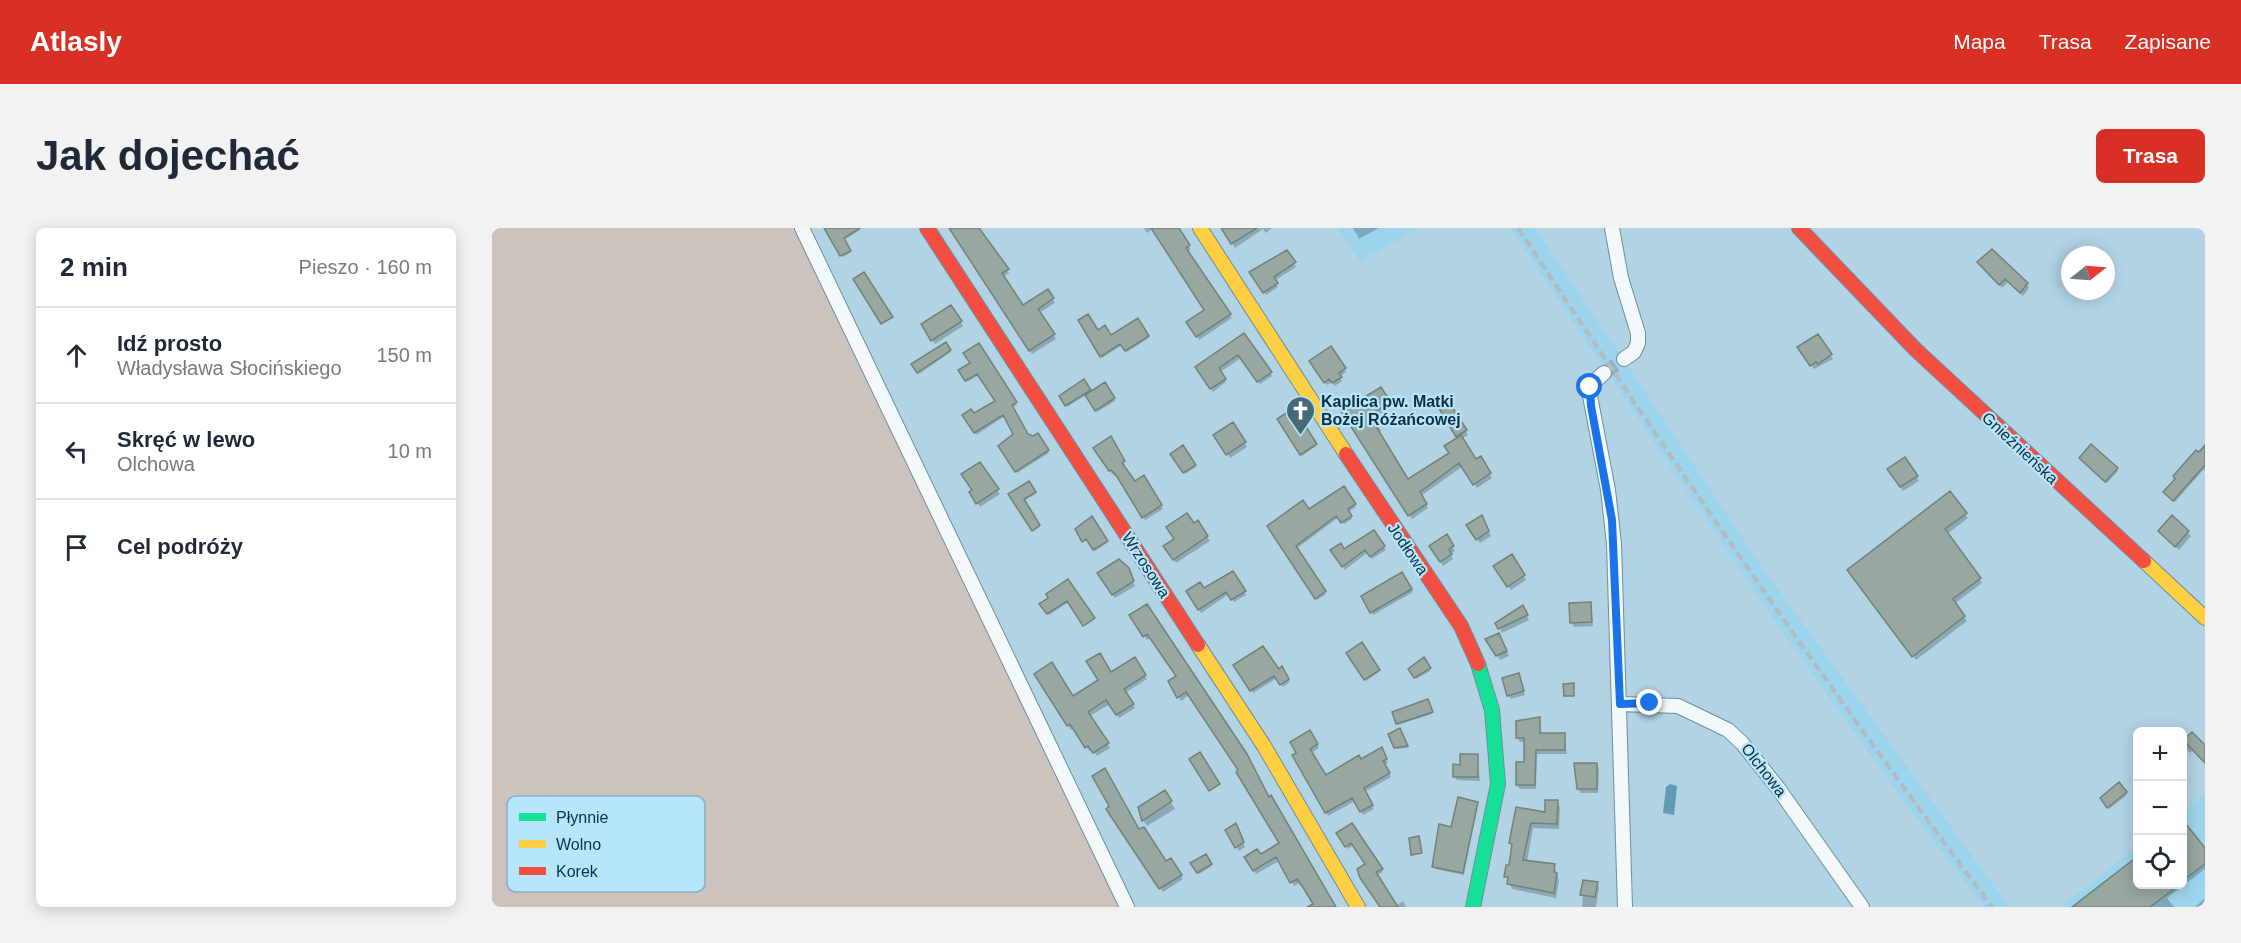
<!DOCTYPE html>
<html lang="pl">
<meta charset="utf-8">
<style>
body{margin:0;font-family:Arial,sans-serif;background:#f2f2f3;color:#1f2937}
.controls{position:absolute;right:18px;bottom:18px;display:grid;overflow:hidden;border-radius:9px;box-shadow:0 3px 15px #0003}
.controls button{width:54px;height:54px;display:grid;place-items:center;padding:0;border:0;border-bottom:2px solid #e0e1e3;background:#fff;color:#1f2937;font:30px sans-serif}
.compass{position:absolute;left:1569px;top:18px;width:54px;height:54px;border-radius:50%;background:#fff;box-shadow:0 3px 15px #0003;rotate:73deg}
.stop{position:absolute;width:18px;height:18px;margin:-14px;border:4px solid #1a73e8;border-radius:50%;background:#fff}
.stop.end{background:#1a73e8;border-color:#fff;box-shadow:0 2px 6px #0008}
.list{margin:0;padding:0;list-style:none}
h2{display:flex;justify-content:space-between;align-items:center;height:78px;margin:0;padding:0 24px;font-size:26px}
h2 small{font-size:20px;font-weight:400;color:#747a83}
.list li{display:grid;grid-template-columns:39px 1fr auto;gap:18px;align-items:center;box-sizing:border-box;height:96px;padding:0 24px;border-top:2px solid #e0e1e3}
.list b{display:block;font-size:22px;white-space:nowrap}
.list p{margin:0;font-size:20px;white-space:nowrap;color:#747a83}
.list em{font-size:20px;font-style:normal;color:#747a83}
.icon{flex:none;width:33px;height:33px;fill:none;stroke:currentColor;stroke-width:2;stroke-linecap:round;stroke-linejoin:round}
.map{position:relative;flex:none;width:1713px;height:679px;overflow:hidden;border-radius:9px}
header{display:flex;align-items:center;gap:36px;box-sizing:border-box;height:84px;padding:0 30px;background:#d93025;color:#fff}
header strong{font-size:28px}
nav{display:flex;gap:33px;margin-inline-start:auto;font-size:21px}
.intro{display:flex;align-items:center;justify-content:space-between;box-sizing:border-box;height:144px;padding:0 36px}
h1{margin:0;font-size:42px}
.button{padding:15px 27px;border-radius:9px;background:#d93025;color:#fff;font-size:21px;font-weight:700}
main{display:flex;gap:36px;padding:0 36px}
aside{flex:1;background:#fff;border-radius:9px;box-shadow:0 3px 15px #0003}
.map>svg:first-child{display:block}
.built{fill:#9dd4ed}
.green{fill:#ccc3be}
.water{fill:#629ab3}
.shadow{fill:#0003}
.building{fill:#98a7a0;stroke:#738279;stroke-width:1.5}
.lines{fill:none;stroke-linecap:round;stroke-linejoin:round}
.street-tunnel{stroke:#90b2c2;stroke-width:14;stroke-dasharray:14 7;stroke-linecap:butt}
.street-casing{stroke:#6c8f9c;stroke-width:16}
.fast-casing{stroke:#6c8f9c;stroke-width:16}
.slow-casing{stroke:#6c8f9c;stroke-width:16}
.jam-casing{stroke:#6c8f9c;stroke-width:16}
.street{stroke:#f3f8fb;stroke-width:14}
.fast{stroke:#16e098;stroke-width:14}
.slow{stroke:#ffcf43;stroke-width:14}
.jam{stroke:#f24e42;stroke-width:14}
.rail{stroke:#b2bcc0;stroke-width:4.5;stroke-dasharray:9 4.5;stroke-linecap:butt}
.route{stroke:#1a73e8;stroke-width:8}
.labels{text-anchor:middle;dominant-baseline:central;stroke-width:4.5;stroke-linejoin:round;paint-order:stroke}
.poi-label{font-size:16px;font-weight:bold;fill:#0c303e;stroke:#b6e5fc;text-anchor:start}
.street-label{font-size:16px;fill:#0c303e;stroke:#b6e5fc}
.key{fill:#b6e5fc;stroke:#83afc3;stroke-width:1.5}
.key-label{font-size:16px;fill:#0c303e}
</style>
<header>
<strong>Atlasly</strong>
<nav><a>Mapa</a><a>Trasa</a><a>Zapisane</a></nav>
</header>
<div class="intro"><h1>Jak dojechać</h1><a class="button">Trasa</a></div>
<main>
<aside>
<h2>2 min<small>Pieszo · 160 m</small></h2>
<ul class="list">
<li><svg class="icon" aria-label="ahead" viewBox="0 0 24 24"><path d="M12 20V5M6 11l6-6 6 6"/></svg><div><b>Idź prosto</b><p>Władysława Słocińskiego</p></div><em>150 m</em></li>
<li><svg class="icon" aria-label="left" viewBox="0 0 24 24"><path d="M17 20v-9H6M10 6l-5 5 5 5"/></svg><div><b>Skręć w lewo</b><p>Olchowa</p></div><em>10 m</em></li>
<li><svg class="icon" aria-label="arrive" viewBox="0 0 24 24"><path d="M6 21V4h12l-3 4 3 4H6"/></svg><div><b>Cel podróży</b></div></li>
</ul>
</aside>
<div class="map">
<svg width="1713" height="679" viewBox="0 0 1713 679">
<rect width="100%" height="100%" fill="#b1d3e3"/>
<!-- built -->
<path class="built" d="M846,0H926L868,34Z
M1018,0H1043L1273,343L1517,679H1492L1410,571L1268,372Z
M1713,566V679H1568L1645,619L1646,656H1690L1691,584Z"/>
<!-- green -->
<path class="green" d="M0,0H316L636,679H0Z"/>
<!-- water -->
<path class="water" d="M1178,556L1185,558L1182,587L1171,585L1174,559Z"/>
<!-- shadow -->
<path class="shadow" d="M333,0H367L368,2L352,12L358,25L351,29Z
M458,0H485L517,45L511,49L530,79L555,63L563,75L547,85L564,111L540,126Z
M652,0H682L687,3L699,22L695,24L740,90L707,112L696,94L713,83L661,1L655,5Z
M780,0L774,5L771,1L743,20L731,1Z
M861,0H887L867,11Z
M795,24L804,39L782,53L786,59L774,67L759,44Z
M1489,38L1535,56L1537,60L1531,68L1516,54L1510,60Z
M459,79L471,98L443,116L431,97Z
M588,92L606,104L619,109L645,92L657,110L635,124L630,117L610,130Z
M752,107L780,148L768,156L749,130L728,144L734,154L721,164L705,140Z
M1325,108L1341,131L1322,141L1309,123Z
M454,116L459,124L427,146L421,136Z
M487,117L525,177L520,180L535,207L541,210L546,207L557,225L525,245L508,218L523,206L513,188L484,207L472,188L482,187L504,173L487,147L475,154L469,145L480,135Z
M838,120L854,144L847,149L850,153L843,158L840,154L835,157L819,133Z
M591,153L599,165L613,156L623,173L605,184L594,167L575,179L569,168Z
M888,161L899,178L881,191L889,203L886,205L916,253L958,225L967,210L947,178L955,173L976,207L970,211L983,233L988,230L1000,250L985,260L971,238L929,268L936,280L920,291L851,184Z
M801,182L824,218L810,228L787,192Z
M740,196L755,219L738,230L723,208Z
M619,210L633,237L631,238L642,255L651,249L671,281L653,292L627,251L620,246L603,220Z
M691,219L704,239L693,246L680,226Z
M1713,226V243L1711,242L1683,274L1674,266Z
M1412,231L1427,253L1411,263L1397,241Z
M1589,232L1625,241L1626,243L1615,255Z
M536,255L544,266L531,273L548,299L542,303L518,266Z
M851,260L864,279L856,284L860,291L852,296L847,289L804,321L834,366L825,372L777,298L817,283Z
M505,262L508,266L488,279L479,265Z
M1458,265L1476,290L1455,306L1490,355L1462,376L1475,393L1424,432L1360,346Z
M989,289L999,308L988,315L976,298Z
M1680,289L1699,308L1687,322L1668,303Z
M599,290L615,315L603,323L597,312L592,314L585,302Z
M706,294L718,313L684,335L674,319Z
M882,304L894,322L880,331L876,324L853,342L841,322L852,323Z
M954,308L963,323L958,326L961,331L951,338L939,318Z
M1019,328L1034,352L1019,362L1003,339Z
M633,337L643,358L623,370L607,345Z
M740,345L754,367L742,374L737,366L709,385L696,364L712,362Z
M909,346L921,364L881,387L871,369Z
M576,353L602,392L593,398L577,374L557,387L549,377Z
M1098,376L1101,398L1082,399L1079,394Z
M654,378L754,527L809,654L802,658L787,633L764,646L754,629L768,628L789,616L747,543L697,467L689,473L678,453L685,449L659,409L655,412L639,388Z
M1033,383L1037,392L1010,405L1005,396Z
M1009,411L1017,428L1008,432L996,412Z
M869,416L887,444L874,453L856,425Z
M642,431L655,451L633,465L643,480L627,490L618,476L598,488L618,520L605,528L600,521L597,523L582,500L579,502L544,446L581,470Z
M931,432L938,443L924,451L918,441Z
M743,438L786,443L789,441L798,454L791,459L785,450L761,465Z
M1027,447L1033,467L1019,471L1016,467Z
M936,475L940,486L906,497L902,485Z
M1047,491L1050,507L1072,506L1075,526H1045L1044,561H1028L1025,557L1034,536L1033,514H1028L1025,510Z
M907,502L916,520L904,521L898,506Z
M818,504L827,520L819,525L833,549L889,522L896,535L892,537L899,549L872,564L882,581L871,587L863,573L836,588L802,528L806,525Z
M1700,506L1713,519V530L1701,522L1698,525L1690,518Z
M985,528L988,553L965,552L962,548L969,538Z
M1104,536L1107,541L1106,565H1089L1086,561Z
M1627,557L1635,567L1617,581L1610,570Z
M672,564L683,581L655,598L651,592Z
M1065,574L1068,579L1067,601L1041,600L1035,634L1062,637L1067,652L1064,670L1020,661L1014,648L1019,639L1021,619L1019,615L1025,580L1054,586Z
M985,575L972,647L943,641L942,638L960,601Z
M616,581L647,603L674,635L679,632L691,651L671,664Z
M1690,594L1713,622V641L1675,670L1682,679H1583L1646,656H1690Z
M744,597L753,619L747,623L735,602Z
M860,597L891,644L885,647L904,678L911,673L914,679H889L875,637L862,617L856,621L846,605Z
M713,628L720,638L707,646L700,636Z
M1092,654L1105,655L1107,660L1104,679H1090Z
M1712,671L1713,679H1703Z"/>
<!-- building -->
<path class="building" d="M332,0H368L352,10L359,23L348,28Z
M457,0H487L517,41L510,45L531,77L556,61L562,70L546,81L563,106L537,123Z
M659,0H687L698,17L694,20L739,86L704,109L694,94L712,82Z
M729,0H765L739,16Z
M1500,21L1536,55L1528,65L1513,51L1507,57L1485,34Z
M795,22L804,34L782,49L786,55L771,65L757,44Z
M372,44L401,89L389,96L361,51Z
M459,77L470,93L439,113L429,96Z
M596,86L606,102L613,97L619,107L646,90L657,108L633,123L628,116L608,129L586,92Z
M752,105L780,144L765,154L746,127L727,140L734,151L718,161L703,139Z
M1326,106L1340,126L1326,136L1324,134L1318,138L1305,119Z
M454,114L459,122L425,145L419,136Z
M487,115L525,174L520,177L536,206L541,208L546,205L557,222L523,244L506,218L521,206L511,187L482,205L470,187L479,181L482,185L503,173L485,146L473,153L466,142L478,135L471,125Z
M839,118L854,140L847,145L850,149L840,155L837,151L832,155L817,133Z
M592,151L599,162L573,178L567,168Z
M613,154L623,170L603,183L593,167Z
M889,159L898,173L880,186L888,198L885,200L916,251L957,225L952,218L969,207L984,231L989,228L999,245L981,257L967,235L928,264L935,276L916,288L849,183Z
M955,171L975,202L964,209L945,177Z
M802,180L825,216L808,227L785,191Z
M741,194L754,214L734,227L721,207Z
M619,208L633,233L630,235L643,253L652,247L670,277L650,290L624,247L619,242L617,243L601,220Z
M1599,216L1626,240L1613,254L1587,230Z
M691,217L704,237L691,245L678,226Z
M1713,217V237L1681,273L1671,264L1683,251L1681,248L1704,222L1707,224Z
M1413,229L1426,248L1408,259L1395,241Z
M488,234L507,261L484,276L477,264L480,262L469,246Z
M537,253L544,264L532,271L548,297L540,303L516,266Z
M852,258L864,276L856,281L860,288L849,295L844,288L804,318L834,363L823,371L775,298L811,272L817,281Z
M1458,263L1475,285L1453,301L1489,350L1461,371L1473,388L1420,429L1355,342Z
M695,285L702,295L706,292L716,308L681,332L671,318L682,311L674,299Z
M990,287L997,303L984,312L974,297Z
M1680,287L1697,303L1683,319L1666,303Z
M600,288L616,313L601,322L594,311L590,314L583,301Z
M882,302L893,318L878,329L873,322L850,339L838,322L849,315L852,321Z
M955,306L962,318L957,321L960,326L948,334L937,318Z
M1020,326L1033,347L1015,359L1001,338Z
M627,331L637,340L642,353L620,367L605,345Z
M741,343L754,363L739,372L734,364L706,382L694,363L708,354L712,360Z
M910,344L920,361L878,385L869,368Z
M576,351L603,390L591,398L575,373L555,386L547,376L556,370L554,366Z
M1099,374L1100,394L1078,395L1077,375Z
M655,376L755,526L777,569L779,567L844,679H815L821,676L812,661L805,651L798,655L784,629L761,643L752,629L765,621L769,626L787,615L744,544L746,542L694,464L685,470L676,453L684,448L655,406L651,409L637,387Z
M1031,377L1036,387L1006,401L1003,395Z
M1007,405L1015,423L1004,428L993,411Z
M870,414L888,442L872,452L854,425Z
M771,418L787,441L790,438L797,451L788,457L782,448L758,463L741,437Z
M608,425L619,444L643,429L654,447L632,461L642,476L624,487L614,472L596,484L617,515L601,525L596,518L593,520L578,496L575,498L542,446L560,434L581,468L606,452L594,433Z
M932,429L939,440L922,450L916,441Z
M1027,445L1032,463L1015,468L1010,450Z
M1082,455V468H1072L1071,456Z
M936,471L941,484L904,496L900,484Z
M1048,489V505H1073V522H1044L1043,557H1024V534H1032V510H1024V493Z
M908,500L916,518L902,520L896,506Z
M818,502L826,516L818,521L834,547L867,527L869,531L890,519L895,531L891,533L898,545L872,560L881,577L868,584L860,570L833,585L800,527L804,525L798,514Z
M1700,504L1713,517V535L1691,512Z
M708,524L728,556L717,563L697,531Z
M968,526H986V549H961V536L968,537Z
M1082,535H1105V561H1085Z
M613,540L647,601L652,599L674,633L679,630L690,647L667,661L614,581L617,578L600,548Z
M1627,554L1635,564L1615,580L1608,570Z
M673,562L680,573L650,593L646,579Z
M966,569L986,574L971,645L940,639L947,596L959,599Z
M1053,572H1066L1065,596L1039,595L1031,632L1063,636L1062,644L1065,645L1062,665L1015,656L1016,649H1012L1014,637H1017L1020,616L1017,615L1024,579L1053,584Z
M1690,591L1713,620V636L1690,653Z
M744,595L752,614L743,620L733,602Z
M860,595L891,641L884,644L906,679H888L868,650L865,641L873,636L859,615L853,619L844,605Z
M927,608L930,625L919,627L917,610Z
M714,626L720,636L705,645L698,635Z
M1646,628V657H1687L1658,679H1580Z
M1091,652L1106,654L1103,669L1088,667Z"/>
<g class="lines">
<!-- street-tunnel -->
<path class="street-tunnel" d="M1112,145L1132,131"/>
<defs>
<path id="street" d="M310,0L635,679
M1120,0L1129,50L1146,105V115L1142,124L1132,131
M1112,145L1101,155L1098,168L1116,262L1122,316L1133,679
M1128,476L1186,478L1236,502L1250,515L1286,560L1370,679"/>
<path id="fast" d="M981,679L1006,556L1000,482L986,436"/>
<path id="slow" d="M708,0L854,226
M1652,333L1713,390
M706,417L772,518L866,679"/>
<path id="jam" d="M435,0L706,417
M1307,0L1424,122L1652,333
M854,226L969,398L986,436"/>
</defs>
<!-- street casing -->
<use href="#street" class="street-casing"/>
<!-- fast casing -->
<use href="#fast" class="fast-casing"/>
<!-- slow casing -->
<use href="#slow" class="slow-casing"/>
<!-- jam casing -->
<use href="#jam" class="jam-casing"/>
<!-- street -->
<use href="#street" class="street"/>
<!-- fast -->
<use href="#fast" class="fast"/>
<!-- slow -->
<use href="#slow" class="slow"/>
<!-- jam -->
<use href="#jam" class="jam"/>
<!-- rail -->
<path class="rail" d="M1026,0C1178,230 1334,458 1500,679"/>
</g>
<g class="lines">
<!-- route -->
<path class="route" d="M1098,159L1099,178L1120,292L1128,476L1158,475"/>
</g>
<!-- icons -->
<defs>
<symbol id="church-pin" viewBox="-11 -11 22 30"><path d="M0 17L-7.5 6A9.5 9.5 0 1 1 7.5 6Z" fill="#466978" stroke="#b6e5fc"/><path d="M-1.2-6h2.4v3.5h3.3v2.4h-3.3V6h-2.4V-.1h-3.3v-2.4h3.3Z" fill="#fff"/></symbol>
</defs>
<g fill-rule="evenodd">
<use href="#church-pin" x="792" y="166" width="33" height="45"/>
</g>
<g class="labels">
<!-- poi labels -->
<g class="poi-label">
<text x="829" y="173">Kaplica pw. Matki<tspan x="829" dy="18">Bożej Różańcowej</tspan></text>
</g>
<!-- street labels -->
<g class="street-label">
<text transform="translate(1528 220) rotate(43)">Gnieźnieńska</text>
<text transform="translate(916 321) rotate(56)">Jodłowa</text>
<text transform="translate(654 337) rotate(57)">Wrzosowa</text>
<text transform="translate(1272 542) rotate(52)">Olchowa</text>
</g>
</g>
<!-- legend -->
<rect x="15" y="568" width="198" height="96" rx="9" class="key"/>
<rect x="27" y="585" width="27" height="8" fill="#16e098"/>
<rect x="27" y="612" width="27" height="8" fill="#ffcf43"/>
<rect x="27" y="639" width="27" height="8" fill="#f24e42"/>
<g class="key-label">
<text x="64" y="595">Płynnie</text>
<text x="64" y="622">Wolno</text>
<text x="64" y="649">Korek</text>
</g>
</svg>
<div class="controls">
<button>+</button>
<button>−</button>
<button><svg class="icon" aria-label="locate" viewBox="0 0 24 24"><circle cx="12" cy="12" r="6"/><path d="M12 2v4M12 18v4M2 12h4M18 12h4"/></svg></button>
</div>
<svg class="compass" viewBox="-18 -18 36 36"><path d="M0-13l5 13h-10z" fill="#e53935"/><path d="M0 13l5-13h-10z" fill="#747a83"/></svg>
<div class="stop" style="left:1098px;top:159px"></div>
<div class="stop end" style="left:1158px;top:475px"></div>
</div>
</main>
